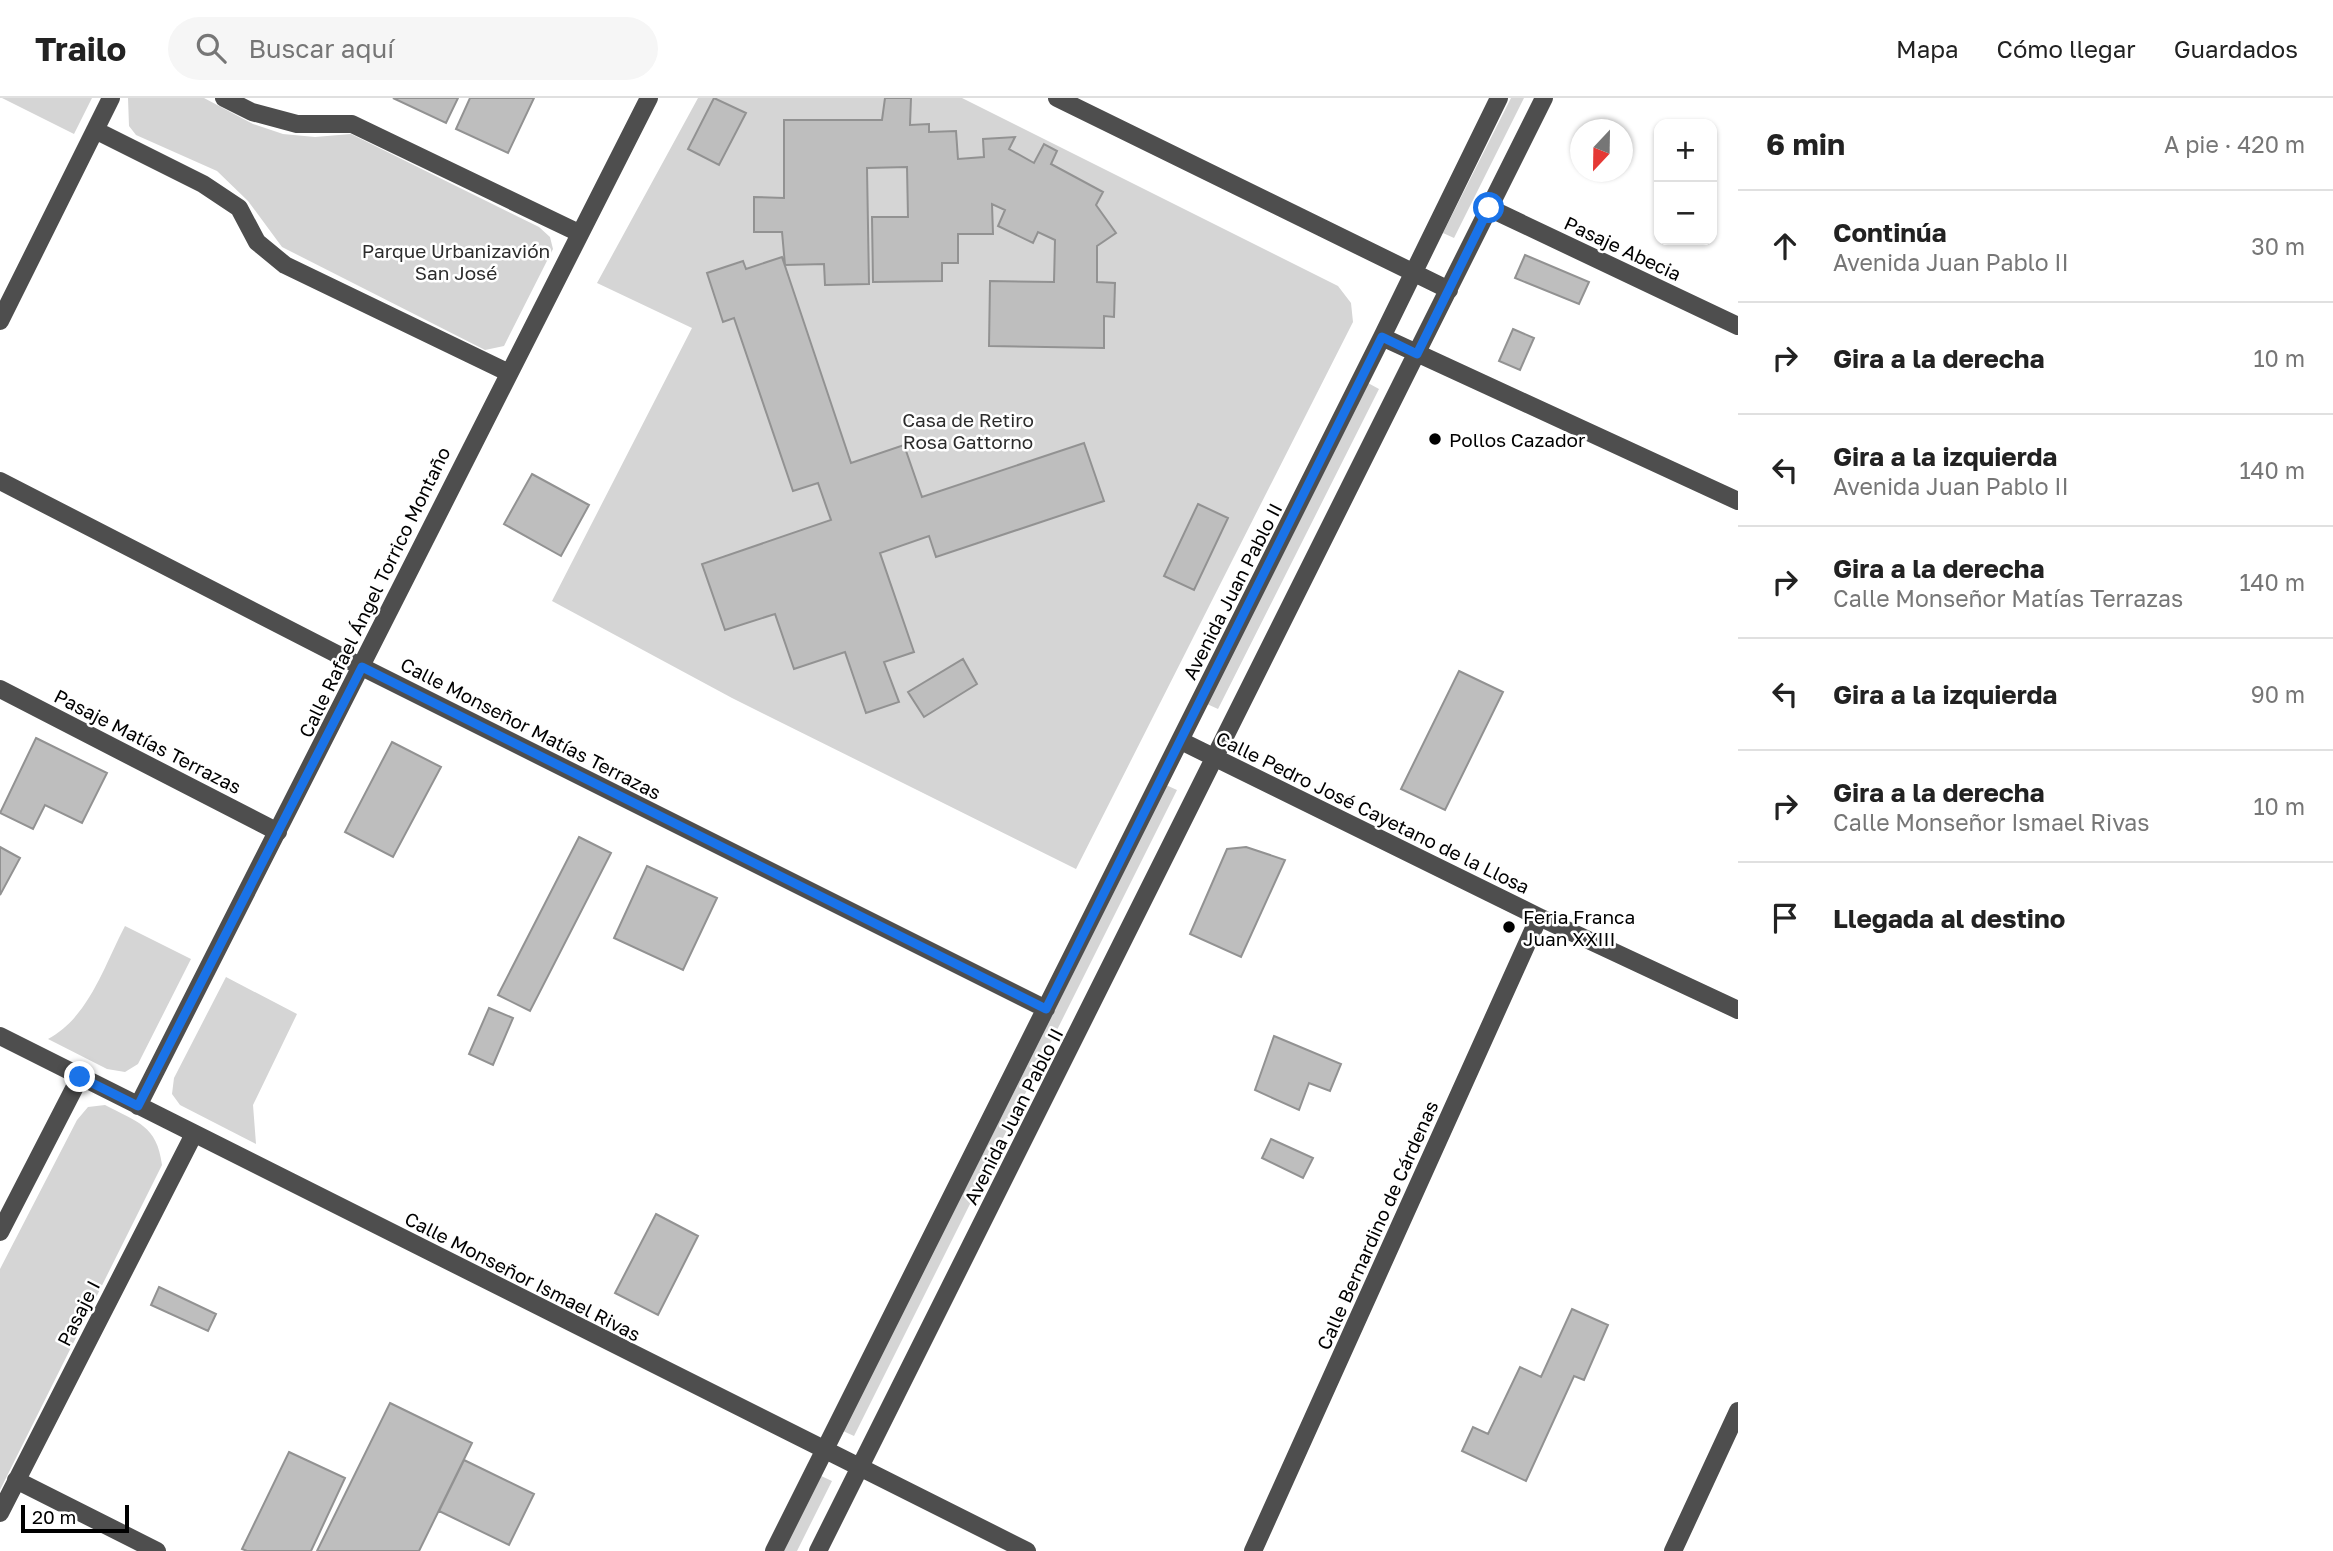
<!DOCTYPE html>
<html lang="es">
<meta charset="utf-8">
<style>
body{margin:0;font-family:"Golos Text",sans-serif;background:#f6f6f6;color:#222}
.controls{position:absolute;right:21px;top:21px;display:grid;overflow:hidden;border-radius:14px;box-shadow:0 2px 5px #0004}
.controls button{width:63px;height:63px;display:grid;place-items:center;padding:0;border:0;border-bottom:2px solid #e0e0e0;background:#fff;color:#222;font:35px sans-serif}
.compass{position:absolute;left:1570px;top:21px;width:63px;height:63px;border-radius:50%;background:#fff;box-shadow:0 2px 5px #0004;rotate:202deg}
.scale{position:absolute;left:21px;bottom:18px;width:108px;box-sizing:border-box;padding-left:7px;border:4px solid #000;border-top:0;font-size:19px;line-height:24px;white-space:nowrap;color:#000;-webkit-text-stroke:5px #fff;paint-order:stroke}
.stop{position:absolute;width:21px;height:21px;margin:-16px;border:5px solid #1a73e8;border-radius:50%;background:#fff}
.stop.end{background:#1a73e8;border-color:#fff;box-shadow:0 2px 7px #0008}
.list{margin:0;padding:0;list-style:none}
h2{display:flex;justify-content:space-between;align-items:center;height:91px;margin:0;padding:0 28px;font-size:30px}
h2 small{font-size:23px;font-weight:400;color:#767676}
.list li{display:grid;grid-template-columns:46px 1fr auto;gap:21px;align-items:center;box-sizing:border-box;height:112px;padding:0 28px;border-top:2px solid #e0e0e0}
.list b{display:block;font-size:26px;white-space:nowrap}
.list p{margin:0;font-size:23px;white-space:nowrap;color:#767676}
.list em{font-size:23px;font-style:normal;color:#767676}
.icon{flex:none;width:38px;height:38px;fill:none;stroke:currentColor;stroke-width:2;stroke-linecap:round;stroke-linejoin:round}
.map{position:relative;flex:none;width:1738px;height:1453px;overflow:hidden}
header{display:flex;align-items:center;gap:42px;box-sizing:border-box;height:98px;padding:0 35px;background:#fff;border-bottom:2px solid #e0e0e0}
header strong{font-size:33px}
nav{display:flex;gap:38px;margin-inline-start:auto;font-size:24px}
.search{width:490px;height:63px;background:#f6f6f6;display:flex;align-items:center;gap:18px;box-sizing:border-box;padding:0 24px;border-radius:38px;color:#767676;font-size:26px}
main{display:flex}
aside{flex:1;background:#fff}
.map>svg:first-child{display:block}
.green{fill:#d5d5d5}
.building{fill:#bebebe;stroke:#929292;stroke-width:2}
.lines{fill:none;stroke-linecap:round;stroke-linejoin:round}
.minor{stroke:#4e4e4e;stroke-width:18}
.route{stroke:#1a73e8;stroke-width:9}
.poi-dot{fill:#000;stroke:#fff;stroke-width:2.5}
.labels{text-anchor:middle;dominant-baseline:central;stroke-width:5;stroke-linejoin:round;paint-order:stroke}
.street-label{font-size:19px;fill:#000;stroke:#fff}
.park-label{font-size:19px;fill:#2c2c2c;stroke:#fff}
.poi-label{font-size:19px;fill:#000;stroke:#fff;text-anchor:start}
</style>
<header>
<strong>Trailo</strong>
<div class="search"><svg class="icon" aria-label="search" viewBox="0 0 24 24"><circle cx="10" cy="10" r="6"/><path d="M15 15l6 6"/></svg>Buscar aquí</div>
<nav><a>Mapa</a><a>Cómo llegar</a><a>Guardados</a></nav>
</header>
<main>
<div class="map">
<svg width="1738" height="1453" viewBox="0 0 1738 1453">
<rect width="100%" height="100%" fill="#fff"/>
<!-- green -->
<path class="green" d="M2,0H92L74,36Z
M128,0H204L253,26L283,36L315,39L351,36L539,129L550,139L553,151L504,248L485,252L282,149L248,103L217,73L136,37L129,28Z
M698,0H962L1338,188L1351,205L1353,224L1076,771L732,600L552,503L692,230L597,185Z
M1511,0H1524L1454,140L1443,135Z
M1368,285L1379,291L1218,611L1207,606Z
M1166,687L1177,692L854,1338L843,1333Z
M125,828L191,861L138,966L125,974L107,971L48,941C89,919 104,868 125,828Z
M226,879L297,916L253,1007L256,1046L180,1007L172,996L174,980Z
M105,1007C137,1024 157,1027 162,1067L0,1392V1171L77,1022L88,1009Z
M819,1377L832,1383L797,1453H781Z"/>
<!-- building -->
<path class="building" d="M393,0H458L446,25Z
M470,0H534L508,55L456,31Z
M714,0L746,15L719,67L688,51Z
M885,0H911L910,27L929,26V34L956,33L958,61L984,59L983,41L1015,39L1009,51L1034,65L1044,46L1057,53L1051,66L1103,94L1096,107L1116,135L1097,148V184L1115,185L1114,219L1104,218V250L989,248L990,183L1054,184L1055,142L1038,134L1033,145L998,128L1005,112L992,106L993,136H958V165H942V183L873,184L872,119H908L907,69L867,70L869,186L825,187L824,166L785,167L782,134H754V99L784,100V22H882Z
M1525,157L1589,184L1579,206L1515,180Z
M782,159L851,365L904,347L922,399L1084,345L1104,403L936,459L929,438L880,455L914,554L884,564L899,604L866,615L845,554L794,571L775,516L725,532L702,466L831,422L818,385L793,393L734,220L723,224L707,175L743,163L746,171Z
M1513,231L1534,240L1520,272L1499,263Z
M532,376L589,407L561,458L504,426Z
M1198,406L1228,420L1194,492L1164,478Z
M963,561L977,586L924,619L908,594Z
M1459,573L1503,594L1445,712L1401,691Z
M36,640L107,675L82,725L45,707L33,731L0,715Z
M392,644L441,669L393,759L345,734Z
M579,739L611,755L530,913L498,897Z
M0,749L20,760L0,797Z
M1246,749L1285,762L1241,859L1190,836L1227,751Z
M647,768L717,800L683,872L614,840Z
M489,910L513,920L493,967L469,956Z
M1274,938L1341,966L1330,993L1309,985L1299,1012L1255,992Z
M1271,1041L1313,1060L1303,1080L1262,1060Z
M656,1116L698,1138L658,1217L615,1195Z
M159,1189L216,1216L208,1233L151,1207Z
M1572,1211L1608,1227L1584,1282L1574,1278L1526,1383L1462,1353L1473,1329L1488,1336L1520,1269L1541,1279Z
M390,1305L472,1345L419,1453H317Z
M289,1354L345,1380L311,1453H247L242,1451Z
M464,1362L534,1396L509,1447L439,1413Z"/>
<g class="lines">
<!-- minor -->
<path class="minor" d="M224,0L252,14L297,26H352L579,135
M1057,0L1449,192
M95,32L203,86L239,110L257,144L285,167L507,274
M1489,110L1738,228
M0,223L111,0
M1382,239L1738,403
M0,383L362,569L1046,911
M0,591L278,734
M1181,643L1539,819L1738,912
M0,938L1027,1453
M138,1008L649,0
M0,1134L80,979
M16,1382L157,1453
M0,1415L194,1036
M774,1453L1382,239L1499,0
M818,1453L1544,0
M1253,1453L1539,819
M1673,1453L1738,1313"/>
</g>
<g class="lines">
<!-- route -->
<path class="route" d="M80,979L138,1008L362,569L1046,911L1382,239L1417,256L1489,110"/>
</g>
<!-- markers -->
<g class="poi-dot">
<circle cx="1435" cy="341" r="7"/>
<circle cx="1509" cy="829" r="7"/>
</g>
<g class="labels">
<!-- street labels -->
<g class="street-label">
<text transform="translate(1623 150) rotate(25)">Pasaje Abecia</text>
<text transform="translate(1232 493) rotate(-63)">Avenida Juan Pablo II</text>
<text transform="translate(374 494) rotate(-64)">Calle Rafael Ángel Torrico Montaño</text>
<text transform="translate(531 630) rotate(27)">Calle Monseñor Matías Terrazas</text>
<text transform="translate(148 643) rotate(27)">Pasaje Matías Terrazas</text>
<text transform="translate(1373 714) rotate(26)">Calle Pedro José Cayetano de la Llosa</text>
<text transform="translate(1013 1018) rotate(-63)">Avenida Juan Pablo II</text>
<text transform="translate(1377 1127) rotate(-66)">Calle Bernardino de Cárdenas</text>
<text transform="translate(523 1178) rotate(27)">Calle Monseñor Ismael Rivas</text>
<text transform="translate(78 1215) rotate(-63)">Pasaje I</text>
</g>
<!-- park labels -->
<g class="park-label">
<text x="456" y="152">Parque Urbanizavión<tspan x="456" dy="22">San José</tspan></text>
<text x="968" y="321">Casa de Retiro<tspan x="968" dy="22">Rosa Gattorno</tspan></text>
</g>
<!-- poi labels -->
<g class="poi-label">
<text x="1449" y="341">Pollos Cazador</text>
<text x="1523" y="818">Feria Franca<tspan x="1523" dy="22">Juan XXIII</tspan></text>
</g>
</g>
</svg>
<div class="controls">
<button>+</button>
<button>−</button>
</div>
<svg class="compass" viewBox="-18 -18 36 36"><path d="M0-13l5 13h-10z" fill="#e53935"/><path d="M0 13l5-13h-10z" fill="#767676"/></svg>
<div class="scale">20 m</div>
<div class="stop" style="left:1489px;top:110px"></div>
<div class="stop end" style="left:80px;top:979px"></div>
</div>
<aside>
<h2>6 min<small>A pie · 420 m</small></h2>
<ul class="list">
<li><svg class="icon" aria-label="ahead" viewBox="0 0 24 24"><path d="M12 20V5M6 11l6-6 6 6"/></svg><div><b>Continúa</b><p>Avenida Juan Pablo II</p></div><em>30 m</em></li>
<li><svg class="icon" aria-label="right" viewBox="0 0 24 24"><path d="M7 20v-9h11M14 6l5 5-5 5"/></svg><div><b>Gira a la derecha</b></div><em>10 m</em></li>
<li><svg class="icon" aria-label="left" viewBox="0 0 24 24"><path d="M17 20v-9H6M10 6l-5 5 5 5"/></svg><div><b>Gira a la izquierda</b><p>Avenida Juan Pablo II</p></div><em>140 m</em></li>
<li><svg class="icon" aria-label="right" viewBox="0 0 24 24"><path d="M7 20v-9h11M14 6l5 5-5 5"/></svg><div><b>Gira a la derecha</b><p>Calle Monseñor Matías Terrazas</p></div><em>140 m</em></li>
<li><svg class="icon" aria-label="left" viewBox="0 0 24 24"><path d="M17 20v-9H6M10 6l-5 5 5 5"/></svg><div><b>Gira a la izquierda</b></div><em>90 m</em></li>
<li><svg class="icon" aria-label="right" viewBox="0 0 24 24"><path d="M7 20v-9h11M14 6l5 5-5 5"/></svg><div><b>Gira a la derecha</b><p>Calle Monseñor Ismael Rivas</p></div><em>10 m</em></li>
<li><svg class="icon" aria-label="arrive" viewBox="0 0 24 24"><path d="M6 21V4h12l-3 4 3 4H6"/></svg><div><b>Llegada al destino</b></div></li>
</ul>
</aside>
</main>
